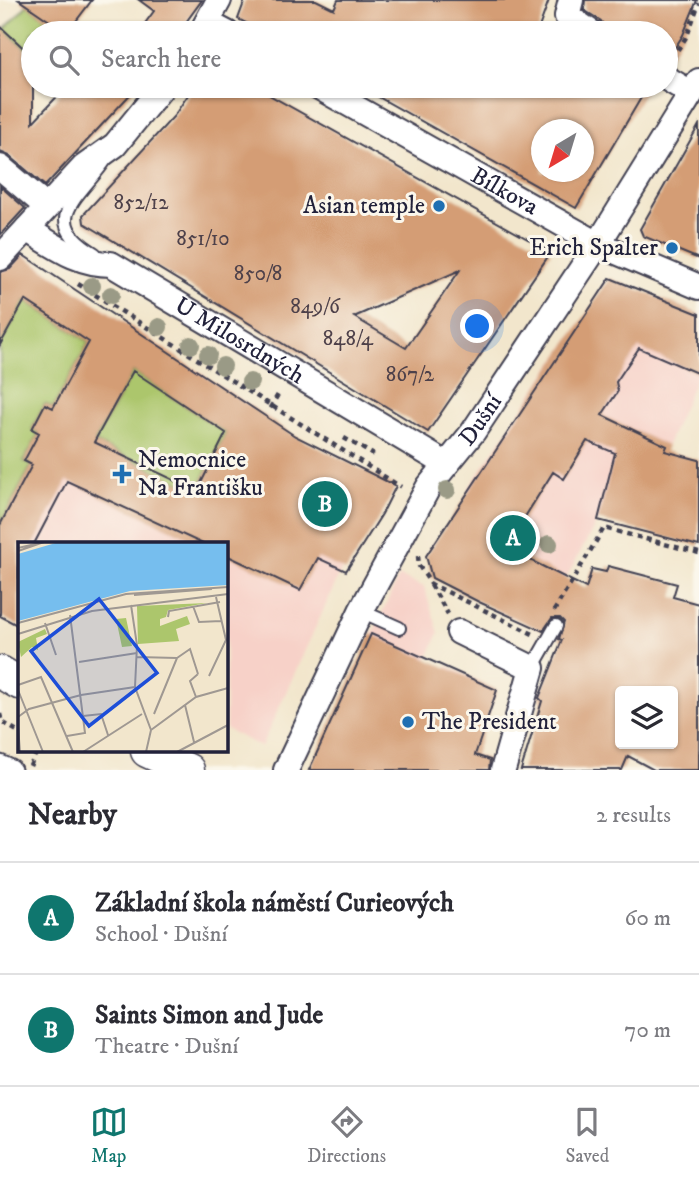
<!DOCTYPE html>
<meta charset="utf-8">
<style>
body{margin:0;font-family:"IM FELL DW Pica",serif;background:#f2f2f3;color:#2b2b33}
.controls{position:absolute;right:21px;bottom:21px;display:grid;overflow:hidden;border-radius:7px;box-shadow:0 2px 5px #0004}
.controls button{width:63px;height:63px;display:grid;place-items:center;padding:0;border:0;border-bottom:2px solid #e1e1e2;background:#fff;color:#2b2b33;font:35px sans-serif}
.compass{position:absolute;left:531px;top:119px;width:63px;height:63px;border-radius:50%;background:#fff;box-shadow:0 2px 5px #0004;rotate:218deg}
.you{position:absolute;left:478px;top:327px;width:24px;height:24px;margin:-18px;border:5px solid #fff;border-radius:50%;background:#1a73e8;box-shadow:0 0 0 10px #1a73e833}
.badge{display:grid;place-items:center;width:46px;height:46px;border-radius:50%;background:#0f766e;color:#fff;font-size:23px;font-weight:700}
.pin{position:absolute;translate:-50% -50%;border:4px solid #fff;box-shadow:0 2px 7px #0006}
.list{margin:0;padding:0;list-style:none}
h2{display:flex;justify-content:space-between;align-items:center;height:91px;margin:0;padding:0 28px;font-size:30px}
h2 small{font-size:23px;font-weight:400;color:#7c7c81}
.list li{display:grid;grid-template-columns:46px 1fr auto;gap:21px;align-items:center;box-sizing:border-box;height:112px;padding:0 28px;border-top:2px solid #e1e1e2}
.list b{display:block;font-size:26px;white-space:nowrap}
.list p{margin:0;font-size:23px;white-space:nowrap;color:#7c7c81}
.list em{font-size:23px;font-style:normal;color:#7c7c81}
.icon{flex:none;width:38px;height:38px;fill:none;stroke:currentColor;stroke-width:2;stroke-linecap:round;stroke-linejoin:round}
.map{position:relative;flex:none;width:699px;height:770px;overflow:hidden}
.search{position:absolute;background:#fff;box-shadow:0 2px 5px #0004;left:21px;right:21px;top:21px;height:77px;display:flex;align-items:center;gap:18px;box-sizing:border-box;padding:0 24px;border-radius:38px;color:#7c7c81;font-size:26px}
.sheet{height:315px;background:#fff}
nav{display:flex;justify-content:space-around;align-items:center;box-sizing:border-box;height:98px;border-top:2px solid #e1e1e2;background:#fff;font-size:19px;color:#7c7c81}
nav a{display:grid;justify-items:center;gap:4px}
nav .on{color:#0f766e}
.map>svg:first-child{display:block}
.built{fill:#f7d1c8}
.green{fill:#acc66c;stroke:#677454;stroke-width:2}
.building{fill:#d49d75;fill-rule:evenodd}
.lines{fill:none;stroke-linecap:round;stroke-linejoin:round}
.service-casing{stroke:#413f51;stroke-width:16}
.pedestrian-casing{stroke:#413f51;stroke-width:23}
.minor-casing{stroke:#413f51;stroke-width:28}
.tertiary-casing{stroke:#413f51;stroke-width:35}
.path{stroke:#413f51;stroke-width:4.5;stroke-dasharray:5 5;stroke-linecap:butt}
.service{stroke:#fff;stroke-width:12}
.pedestrian{stroke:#fff;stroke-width:19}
.minor{stroke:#fff;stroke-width:24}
.tertiary{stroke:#fff;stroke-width:32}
.tree{fill:#9a9a86}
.poi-dot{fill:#1f6fb2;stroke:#fbf7ec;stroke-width:2.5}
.labels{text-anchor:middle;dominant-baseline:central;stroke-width:6;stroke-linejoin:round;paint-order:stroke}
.number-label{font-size:21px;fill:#4e414a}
.street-label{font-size:24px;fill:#22223b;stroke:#fbf7ec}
.poi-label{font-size:24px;fill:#22223b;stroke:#fbf7ec;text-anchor:end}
.inset-road{fill:none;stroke:#9f9892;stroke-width:2}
.view{fill:#1d4ed8;fill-opacity:0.15;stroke:#1d4ed8;stroke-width:3.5}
.inset-edge{fill:none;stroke:#22223b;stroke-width:3.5}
</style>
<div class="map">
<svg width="699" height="770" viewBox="0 0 699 770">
<rect width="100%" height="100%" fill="#fbf7ec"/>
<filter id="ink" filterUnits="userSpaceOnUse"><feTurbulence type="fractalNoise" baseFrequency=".0143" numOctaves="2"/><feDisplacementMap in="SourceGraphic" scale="14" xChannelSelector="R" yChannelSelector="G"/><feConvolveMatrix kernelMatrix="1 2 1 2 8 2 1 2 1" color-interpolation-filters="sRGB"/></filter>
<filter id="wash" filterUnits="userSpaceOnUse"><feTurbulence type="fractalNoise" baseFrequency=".00686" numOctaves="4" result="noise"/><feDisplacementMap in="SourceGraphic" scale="28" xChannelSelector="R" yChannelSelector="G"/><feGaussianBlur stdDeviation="1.57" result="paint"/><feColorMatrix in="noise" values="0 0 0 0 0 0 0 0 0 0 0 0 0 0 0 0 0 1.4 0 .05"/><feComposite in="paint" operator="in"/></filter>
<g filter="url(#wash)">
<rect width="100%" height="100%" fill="#f2e6cc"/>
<!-- built -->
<path class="built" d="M19,252L272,420L229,507L342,569L261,747L226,729V544H19V624L0,616V271Z
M609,280H614L699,314V370L657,469L616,454L598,520L538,629L493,609L468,489Z
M399,576L424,587L439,633L427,660L446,669L448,666L497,690L475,754L484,758L480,770H310Z"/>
<!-- green -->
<path class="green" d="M27,5L67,33H33V55L4,30Z
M25,300L89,342L53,408L45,404L32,429L39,433L24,461L32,465L0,525V345Z
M133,371L226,433L197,491L94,442Z"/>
<g id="blocks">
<!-- building -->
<path class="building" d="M19,0H92L67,33Z
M139,0H202L178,33H138L154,11Z
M245,0H316L334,9L338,0H549L537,33H266L238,19Z
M585,0H697L683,35L666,62V33H607L601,21L584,10Z
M0,26L33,57V122L67,86H138L45,186L10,156L0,152Z
M194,86H253L551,252L428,432L84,223L83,215L174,116ZM460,270L406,348L354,317Z
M359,86H648L576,208ZM542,130H584V172H542Z
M699,125V259L643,236L640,229Z
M0,186L25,208L0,235Z
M23,255L295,436L396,486L382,514L346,571L318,558L300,590L226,555V544H203L67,481L34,544H19V626L0,616V525L32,465L24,461L39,433L32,429L45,404L53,408L89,342L25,300L0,345V272L10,269ZM133,371L226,433L197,491L94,442Z
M610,278L699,314V374L639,348L616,382L618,391L602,415L667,446L665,451L699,460V546L598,520L615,453L587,441L564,479L553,472L513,536L518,554L586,588L592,569L606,572L608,566L677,584L673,597L699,604V770H654L628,756L622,770H521L542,701L539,698L562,640L559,639L564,622L560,618H552L543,631L479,602L432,578L426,556ZM620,691H673V744H620Z
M371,634L497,690L475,755L490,760L489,770H309Z"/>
</g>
</g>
<g filter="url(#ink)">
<use href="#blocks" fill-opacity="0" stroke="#413f51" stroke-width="2"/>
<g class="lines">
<defs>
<path id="service" d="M95,254C38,220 78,199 105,160
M361,611L399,628
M532,668L556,626"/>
<path id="pedestrian" d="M0,765L11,770"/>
<g id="minor">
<path d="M571,0L567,16L592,33"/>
<path d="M208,23L227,33"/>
<path d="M201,33L219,0"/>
<path d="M666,78L691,93"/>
<path id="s1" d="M317,86L598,244L699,287"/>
<path d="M0,167L46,206"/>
<path id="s2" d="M27,229C55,246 77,264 111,264L446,464"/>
<path d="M0,258L84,167L115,145L163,86"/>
<path d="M459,632L532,668L503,770"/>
<path id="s3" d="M286,770L361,611L429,486L473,432L598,244L699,81"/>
</g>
<path id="tertiary" d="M0,672L19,683
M147,751L188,770"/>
</defs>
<!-- service casing -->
<use href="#service" class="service-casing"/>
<!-- pedestrian casing -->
<use href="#pedestrian" class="pedestrian-casing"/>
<!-- minor casing -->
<use href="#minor" class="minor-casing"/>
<!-- tertiary casing -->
<use href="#tertiary" class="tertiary-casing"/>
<!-- path -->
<path class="path" d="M672,58L687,36L699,3
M78,284L401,487
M270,408L279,393
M344,438L374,455
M418,556L419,566L431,584L533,634
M431,585L448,614
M554,611L604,528L699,553
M0,714L2,722L19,732
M30,766L37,751"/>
<!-- service -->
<use href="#service" class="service"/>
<!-- pedestrian -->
<use href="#pedestrian" class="pedestrian"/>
<!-- minor -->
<use href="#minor" class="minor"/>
<!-- tertiary -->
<use href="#tertiary" class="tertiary"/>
</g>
<!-- trees -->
<g class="tree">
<circle cx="92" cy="286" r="9"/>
<circle cx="111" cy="295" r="9"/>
<circle cx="159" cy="327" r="9"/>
<circle cx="191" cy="345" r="9"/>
<circle cx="208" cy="355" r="9"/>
<circle cx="223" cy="366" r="9"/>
<circle cx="250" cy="382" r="9"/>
<circle cx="447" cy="490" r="9"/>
<circle cx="549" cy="544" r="9"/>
</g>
</g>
<!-- markers -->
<g class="poi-dot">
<circle cx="439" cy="206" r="7"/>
<circle cx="672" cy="248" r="7"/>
<path d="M118.5 463.5h7v7h7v7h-7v7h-7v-7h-7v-7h7z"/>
<circle cx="408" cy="722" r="7"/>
</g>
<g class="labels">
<!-- number labels -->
<g class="number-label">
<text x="141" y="203">852/12</text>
<text x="203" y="239">851/10</text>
<text x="258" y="274">850/8</text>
<text x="315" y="307">849/6</text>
<text x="348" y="339">848/4</text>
<text x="410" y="375">867/2</text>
</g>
<!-- street labels -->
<g class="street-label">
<text stroke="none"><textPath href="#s1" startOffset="215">Bílkova</textPath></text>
<text stroke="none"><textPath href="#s2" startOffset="242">U Milosrdných</textPath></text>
<text stroke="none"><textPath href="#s3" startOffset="402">Dušní</textPath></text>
</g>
<!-- poi labels -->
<g class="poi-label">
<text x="425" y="206">Asian temple</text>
<text x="658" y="248">Erich Spalter</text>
<text x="138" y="460" text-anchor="start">Nemocnice<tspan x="138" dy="28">Na Františku</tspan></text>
<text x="422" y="722" text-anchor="start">The President</text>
</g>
</g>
<!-- overview -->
<g transform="translate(18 542)">
<rect width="210" height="210" fill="#f2e6cc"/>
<path d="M189,61L150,68L148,75L142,77V84L169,74L172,82L158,87L161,99L120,102L119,64ZM108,76L114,104L104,105L98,77ZM27,87L29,92L18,96L20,108L14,105L3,115L0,100Z" fill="#acc66c"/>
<path d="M41,0H210V43L112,49L0,79V12Z" fill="#76beee"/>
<path class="inset-road" d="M0,6L26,0M0,9L26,0M116,53L194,47M113,63L119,103L117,145L133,188L128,210M175,64L181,80L203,79M150,75L151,69L202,60M0,81L108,52L210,45M27,81L38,113M0,92L74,69L210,52M119,115L159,116M159,116L172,107L180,132M61,120L119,111M191,134L208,98L198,55M0,143L23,135L55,210M0,148L25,210M178,155L172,139L180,132M167,163L176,200M136,172L159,116M65,174L83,172L90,193M0,175L11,167L63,153L117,145M0,184L2,210M133,188L178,155L210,146M49,194L67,191L52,73M65,210L124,172M159,210L210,183"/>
<path class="view" d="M81,57L139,131L71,184L13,109Z"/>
<rect width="210" height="210" class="inset-edge"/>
</g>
</svg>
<div class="controls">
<button><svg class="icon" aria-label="layers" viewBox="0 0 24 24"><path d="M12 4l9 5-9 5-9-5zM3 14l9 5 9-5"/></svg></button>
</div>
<svg class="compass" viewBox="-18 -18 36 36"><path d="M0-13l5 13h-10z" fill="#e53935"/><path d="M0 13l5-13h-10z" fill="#7c7c81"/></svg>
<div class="you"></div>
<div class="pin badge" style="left:513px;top:538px">A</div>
<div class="pin badge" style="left:325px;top:504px">B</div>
<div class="search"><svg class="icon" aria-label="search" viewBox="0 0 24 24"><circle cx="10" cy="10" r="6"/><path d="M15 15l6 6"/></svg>Search here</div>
</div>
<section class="sheet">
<h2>Nearby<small>2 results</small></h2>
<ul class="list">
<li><span class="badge">A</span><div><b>Základní škola náměstí Curieových</b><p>School · Dušní</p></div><em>60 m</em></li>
<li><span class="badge">B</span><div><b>Saints Simon and Jude</b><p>Theatre · Dušní</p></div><em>70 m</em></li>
</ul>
</section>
<nav>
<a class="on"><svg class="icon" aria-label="map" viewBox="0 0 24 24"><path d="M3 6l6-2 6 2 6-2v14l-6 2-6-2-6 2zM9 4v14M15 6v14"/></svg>Map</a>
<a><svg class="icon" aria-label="directions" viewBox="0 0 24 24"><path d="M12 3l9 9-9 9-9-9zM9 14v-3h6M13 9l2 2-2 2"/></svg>Directions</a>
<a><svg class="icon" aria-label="saved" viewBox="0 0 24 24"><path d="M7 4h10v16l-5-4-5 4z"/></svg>Saved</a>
</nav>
